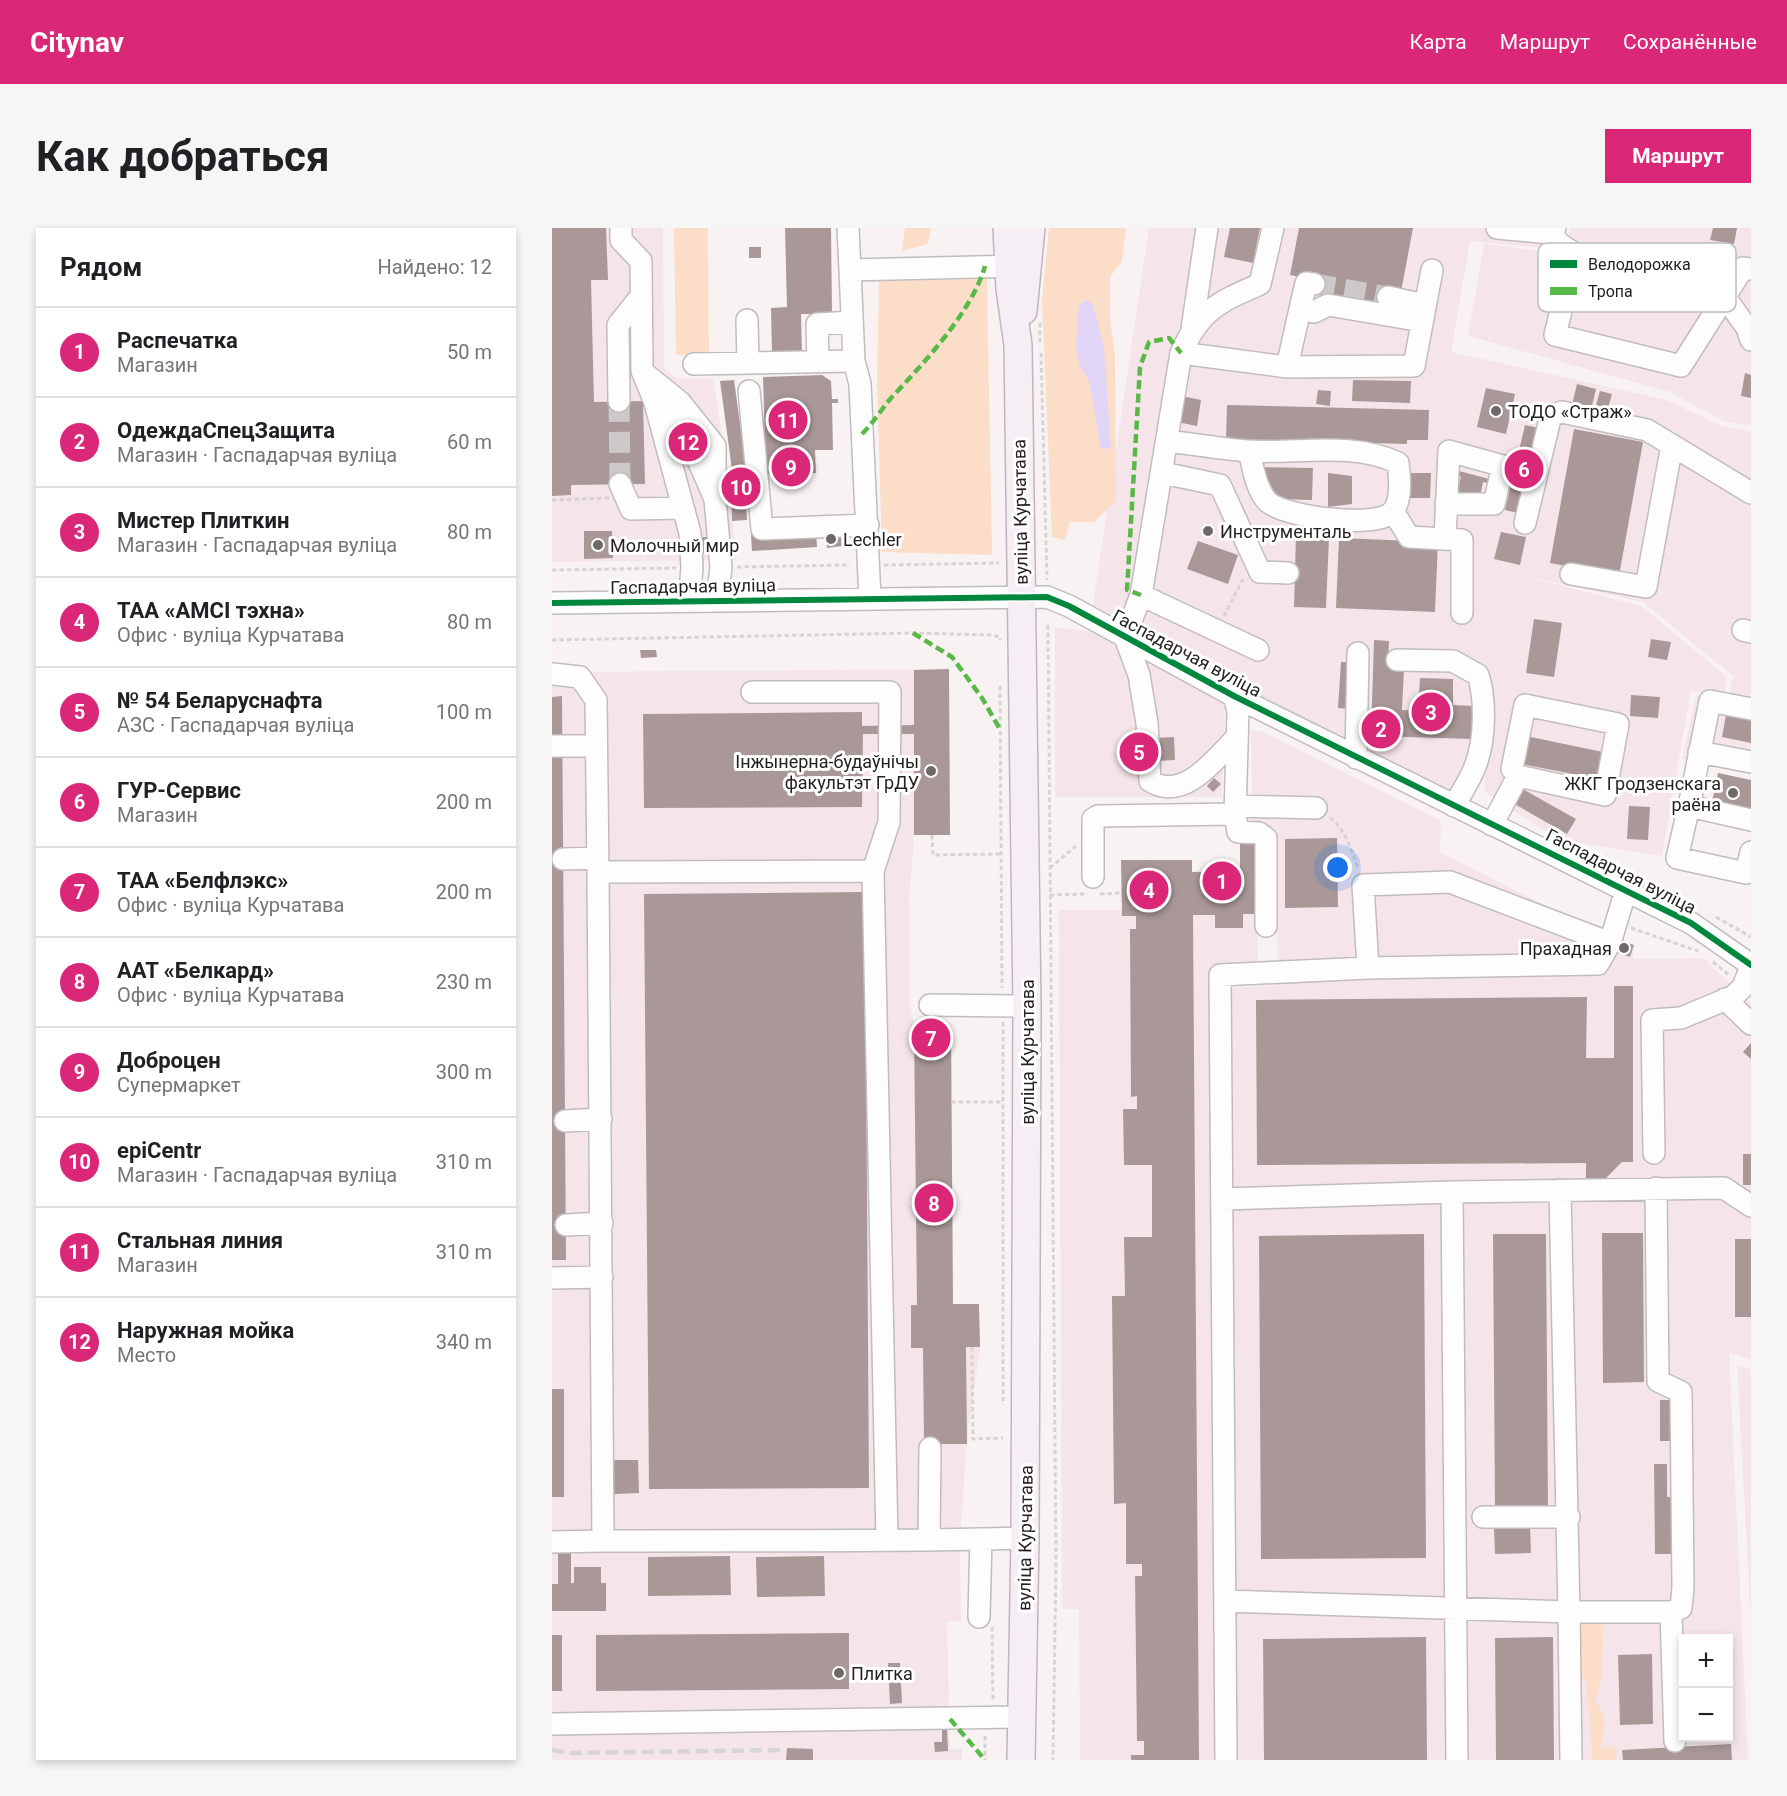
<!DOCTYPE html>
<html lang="ru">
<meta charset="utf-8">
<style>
body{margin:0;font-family:Roboto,sans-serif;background:#f6f6f6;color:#202124}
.controls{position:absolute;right:18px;bottom:18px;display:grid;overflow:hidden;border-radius:0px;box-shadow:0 3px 9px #0003}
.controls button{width:54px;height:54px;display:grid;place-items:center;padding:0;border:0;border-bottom:2px solid #e0e0e0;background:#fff;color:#202124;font:30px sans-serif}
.you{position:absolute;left:786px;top:640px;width:21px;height:21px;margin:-15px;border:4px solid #fff;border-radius:50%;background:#1a73e8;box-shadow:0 0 0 9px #1a73e833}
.badge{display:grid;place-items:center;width:39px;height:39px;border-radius:50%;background:#db2777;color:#fff;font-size:20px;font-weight:700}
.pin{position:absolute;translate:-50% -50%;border:3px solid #fff;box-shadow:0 2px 6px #0006}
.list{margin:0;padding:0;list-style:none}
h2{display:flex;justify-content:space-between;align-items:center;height:78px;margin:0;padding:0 24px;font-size:26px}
h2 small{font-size:20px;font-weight:400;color:#757577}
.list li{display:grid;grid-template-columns:39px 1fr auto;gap:18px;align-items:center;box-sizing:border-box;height:90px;padding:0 24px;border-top:2px solid #e0e0e0}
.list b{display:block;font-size:22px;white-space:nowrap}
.list p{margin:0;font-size:20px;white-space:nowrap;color:#757577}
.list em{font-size:20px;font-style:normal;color:#757577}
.map{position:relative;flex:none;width:1199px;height:1532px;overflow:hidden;border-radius:0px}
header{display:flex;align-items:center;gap:36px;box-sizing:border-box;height:84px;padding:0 30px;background:#db2777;color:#fff}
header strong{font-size:28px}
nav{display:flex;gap:33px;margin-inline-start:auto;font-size:21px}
.intro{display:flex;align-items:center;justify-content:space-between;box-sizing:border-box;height:144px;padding:0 36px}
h1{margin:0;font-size:42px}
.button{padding:15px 27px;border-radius:0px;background:#db2777;color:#fff;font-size:21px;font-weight:700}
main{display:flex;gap:36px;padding:0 36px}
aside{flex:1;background:#fff;border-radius:0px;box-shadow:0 3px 9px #0003}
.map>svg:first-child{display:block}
.built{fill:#f5e5ea;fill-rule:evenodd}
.green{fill:#fbddc8}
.water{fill:#e0d5f6}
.building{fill:#a99897}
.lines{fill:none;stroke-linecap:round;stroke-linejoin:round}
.minor-tunnel{stroke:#cdc8c9;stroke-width:21;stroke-dasharray:21 10;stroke-linecap:butt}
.minor-casing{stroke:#c1bcbd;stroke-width:24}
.major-casing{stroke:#c3b3c0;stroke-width:30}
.path{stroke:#d5d3d4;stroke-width:3;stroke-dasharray:4.5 3;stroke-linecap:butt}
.minor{stroke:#fefdfd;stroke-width:21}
.major{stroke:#f5eef5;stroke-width:27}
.rail{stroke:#d7d4d5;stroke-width:4.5;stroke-dasharray:12 6;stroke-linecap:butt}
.quiet{stroke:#58b947;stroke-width:4.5;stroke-dasharray:9 4.5;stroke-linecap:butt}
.cycleway-casing{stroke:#fff;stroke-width:10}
.cycleway{stroke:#00873e;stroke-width:6}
.poi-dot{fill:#6e6869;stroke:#fff;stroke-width:2}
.labels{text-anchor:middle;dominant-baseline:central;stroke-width:6;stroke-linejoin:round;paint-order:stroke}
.poi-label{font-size:18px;fill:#231e1f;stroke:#fff;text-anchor:start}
.street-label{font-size:18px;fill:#231e1f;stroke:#fff}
.key{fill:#fff;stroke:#bdbcbc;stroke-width:1.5}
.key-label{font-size:16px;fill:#231e1f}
</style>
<header>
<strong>Citynav</strong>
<nav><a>Карта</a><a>Маршрут</a><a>Сохранённые</a></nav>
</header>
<div class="intro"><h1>Как добраться</h1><a class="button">Маршрут</a></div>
<main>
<aside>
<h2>Рядом<small>Найдено: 12</small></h2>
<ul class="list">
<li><span class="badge">1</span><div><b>Распечатка</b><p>Магазин</p></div><em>50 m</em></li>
<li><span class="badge">2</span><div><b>ОдеждаСпецЗащита</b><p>Магазин · Гаспадарчая вуліца</p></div><em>60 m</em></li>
<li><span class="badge">3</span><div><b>Мистер Плиткин</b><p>Магазин · Гаспадарчая вуліца</p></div><em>80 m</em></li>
<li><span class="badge">4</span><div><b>ТАА «АМСІ тэхна»</b><p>Офис · вуліца Курчатава</p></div><em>80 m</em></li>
<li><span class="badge">5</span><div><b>№ 54 Беларуснафта</b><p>АЗС · Гаспадарчая вуліца</p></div><em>100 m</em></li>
<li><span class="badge">6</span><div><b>ГУР-Сервис</b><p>Магазин</p></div><em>200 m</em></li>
<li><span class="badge">7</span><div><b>ТАА «Белфлэкс»</b><p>Офис · вуліца Курчатава</p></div><em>200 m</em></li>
<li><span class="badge">8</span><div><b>ААТ «Белкард»</b><p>Офис · вуліца Курчатава</p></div><em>230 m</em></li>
<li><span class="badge">9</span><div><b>Доброцен</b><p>Супермаркет</p></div><em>300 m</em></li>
<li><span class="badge">10</span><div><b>epiCentr</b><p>Магазин · Гаспадарчая вуліца</p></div><em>310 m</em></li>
<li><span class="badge">11</span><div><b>Стальная линия</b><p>Магазин</p></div><em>310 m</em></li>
<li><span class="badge">12</span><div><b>Наружная мойка</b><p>Место</p></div><em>340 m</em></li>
</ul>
</aside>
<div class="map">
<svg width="1199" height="1532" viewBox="0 0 1199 1532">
<rect width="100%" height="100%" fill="#f8f2f3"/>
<!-- built -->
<path class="built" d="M0,0H111L112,140L125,150L161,151L177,250L184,332L0,334Z
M597,0H1015L1010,22L918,13L899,124L1115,172L1167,197L1199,204V543L1130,531L1144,467L1176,473L1181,448L1091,374L964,346L1089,378L1175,449L1172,468L1139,463L1110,628L1008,612L933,564L926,431L920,577L780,507L541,377Z
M1018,0H1199V198L1171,193L1118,164L916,108L932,16L1006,25L1013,23Z
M503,399L541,404L557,410L670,470L673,479L670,569H503Z
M397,441L398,607H362L357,678V772L363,800H399L401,1076H427L428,1119L415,1211L408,1311L409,1393H395L398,1521H410V1532H0V444Z
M699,502L709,503L889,593L888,624L1016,689L1082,717L1081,731L1151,730L1199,775V1132L1177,1125L1196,1532H528L527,1382L510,1380L507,682H570L640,687V644L705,643L706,735L660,738L661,964L988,952L678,959L680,760L726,757L724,599H701ZM1132,1410H1176V1510H1132Z
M1185,1137L1199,1141V1394Z"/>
<!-- green -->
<path class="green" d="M122,0H156L157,126L124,127Z
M353,0H379L376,16L350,23Z
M497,0H574L570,33L558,49V92L563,127L564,273L542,294H518L513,312L500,309L490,73Z
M435,51L440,327L330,324L325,151L327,53Z
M1041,1392H1052L1049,1453L1043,1474C1057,1487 1052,1503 1049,1520L1065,1519L1063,1532H1041L1034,1452L1022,1439L1024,1398Z"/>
<!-- water -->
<path class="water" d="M534,72L541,76L552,119L559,221L549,220L537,153L528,139L524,118L527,77Z"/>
<!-- building -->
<path class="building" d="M0,0H54L56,52H39L42,174L91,173L93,256L19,257V267L0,268Z
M233,0H279L280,86H249L250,126L220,127L219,80L235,79Z
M678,0H708L701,35L672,29Z
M747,0H861L848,69L834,77L761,63L763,52L738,47Z
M1161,0H1185L1182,16L1158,12Z
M197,19H209V30H197Z
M1193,145L1199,147V170L1189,168Z
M270,147L279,153L280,171H286V175H280L281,222H263L264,245L214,246L211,149Z
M182,152L195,247L181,249L168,153Z
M801,152L859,153L858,175L800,173Z
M1025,156L1044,161L1039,182L1020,177Z
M934,160L963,166L954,206L925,199Z
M766,162L779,163L778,178L764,176Z
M1048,163L1060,166L1056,180L1044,177Z
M630,168L649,172L645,198L625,194Z
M675,177L877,182L876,212H855V216L674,211Z
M133,191L156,226L140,237L117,201Z
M973,197L991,201L970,286L953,282Z
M1022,201L1091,214L1067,348L998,335Z
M706,239L761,240L760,272L722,271Z
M907,243L937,251L936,255L931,254L928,269L905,263L909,249L906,248Z
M776,245L800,248V276L776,279Z
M855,245H879L878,270H854Z
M179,250H193L195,292L180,293Z
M32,303H60L61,330L32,331Z
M264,303L265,319L200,323L199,307Z
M949,304L974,309L968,337L942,331Z
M289,305L290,318L275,320L274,306Z
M744,308L777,309L774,380L742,379Z
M144,309H155L156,325L145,326Z
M787,310L886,314L883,384L784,380Z
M646,313L686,327L676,356L635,341Z
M982,391L1010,395L1002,449L974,445Z
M1099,411L1119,414L1115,432L1096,429Z
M822,412L837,413L836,440L852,441L850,482L866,483L868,450L901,451V477L922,478L921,511L819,508Z
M88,422H104L105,429L89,430Z
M789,434H800L797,481L786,480Z
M397,441L398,607H362V506H311L310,579L92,580L91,486L310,484V498L362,497V442Z
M1079,467L1108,469L1106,490L1078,488Z
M10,468L14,1032H0V469Z
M1175,482L1199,486V515L1170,509Z
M974,508L1051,524L1046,551L969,536Z
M622,509L623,532L586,534L585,511Z
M1166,545L1199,552V581L1160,574Z
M662,550L669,556L661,564L655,558Z
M967,559L1024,591L1015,606L959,574Z
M1077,578L1098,579L1096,612L1075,611Z
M785,610L786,679L733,680V611Z
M688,614H705V686H691V700H663V687H641L647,1532H579V1527H592V1513H585L583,1348H590V1336H574V1275L562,1276L560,1068H573L572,1009H600V937H572L571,881H585V868L579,869L578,701H584V688H570L569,632H640V644L688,643Z
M313,664L317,1260L97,1261L92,666Z
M1066,712L1082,717L1078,729L1062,723Z
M1062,758H1081V934H1070L1054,950H1034V935L705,937L704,772L1035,769L1034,830H1062Z
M362,800H399L401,1076H427L428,1119H414L415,1216H372L371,1120H359V1077H365Z
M1199,815V831L1191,824Z
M1191,926H1199V957H1191Z
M1050,1005H1091L1092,1154L1051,1155Z
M872,1006L874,1330L709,1331L707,1008Z
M941,1006H994L996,1282H943Z
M1183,1011H1199V1089H1183Z
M0,1161H12V1269H0Z
M1108,1172H1122V1213H1108Z
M61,1232H86L87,1265L62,1266Z
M1102,1236H1115V1269H1122V1326H1103Z
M978,1299L979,1325L943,1326L942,1300Z
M6,1318H19V1355H22V1339H49V1355H54V1383H0V1356H6Z
M178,1328L179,1367L96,1368V1329Z
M272,1328L273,1368L205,1369L204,1329Z
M297,1405V1461L44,1463V1407Z
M0,1407H10V1463H0Z
M874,1409L875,1532H712L711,1411Z
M1001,1409L1002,1532H944L943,1410Z
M1100,1426L1101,1496L1068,1497L1066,1427Z
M336,1435H348L350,1475L338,1476Z
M390,1499H395L396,1523L383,1524L382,1514H390Z
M1179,1516L1180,1532H1071L1070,1522Z
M235,1520L261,1521V1532H234Z"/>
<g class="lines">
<!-- minor-tunnel -->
<path class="minor-tunnel" d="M762,56L836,69
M67,173L68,256
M125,196L146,232"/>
<defs>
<path id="minor" d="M69,0V12L89,33L90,143L102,172L125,196
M296,0L298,42L470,38
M945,0L999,5L1003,0
M999,5L1008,16L1023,26L1003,107L1129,138L1191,40L1199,41
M298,42L302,133L308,156L318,371
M836,69L873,77
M1173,69L1195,100L1199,112
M748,81L754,55L762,56
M195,92L196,135
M640,101L655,0
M629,125L735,139L862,138L880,42
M266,134L265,96L300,94
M142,136L302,133
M735,139L748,81L762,84L776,77L870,93
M92,145L128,174L163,218V271
M197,163L210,301L316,297
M67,173L66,97L89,68
M103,175L138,305L140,340L137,373
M615,213C642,216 669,221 697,223C745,226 801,213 846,235C848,249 850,274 840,284C824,301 733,289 716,274C704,262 701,239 697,223
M146,232L163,271L169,339L165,373
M611,245L668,257L708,344L736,345
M68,256L79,281L131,280
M841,283L857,309L910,312V385
M973,295L999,187L1010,184L1095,202L1199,265
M893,311L897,223L951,238L942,276H894
M1019,346L1094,359L1120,217
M589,367L706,422
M0,375L495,369L517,378L682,468L1139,695L1199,737
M1191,402L1199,404
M845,432L901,433L926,447C934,471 933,512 924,536C919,551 909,565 902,578
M0,446L28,449L44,472L46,644
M200,464H338L337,594L321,643
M684,510C663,532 631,574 598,553L595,495L587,447L573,409L589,367L629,125C648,82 667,74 708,56L721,0
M0,518H44
M1147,524L1199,534
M804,530L806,425
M683,578L764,580
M1137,578L1158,473L1199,481
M683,586L686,604L707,605L714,610V698
M1199,592L1137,578L1125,630L1194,645L1199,624
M940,597L966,548L1053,567L1066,496L973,477L960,541L966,548
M11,631L45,630
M541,649V591L546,588L683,586L686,483L682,468
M816,740L811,657L898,654L1058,715L1074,662
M1173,771L1199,796
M378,777L475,778
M13,893L49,891
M1102,925L1100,792L1129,790L1182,768L1191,759L1199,738
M1104,960L1106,1153L1129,1164L1131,1360L1129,1380L1119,1384
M671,971L900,964
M14,997L50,995
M0,1050L50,1049
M931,1289H1017
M335,1311L321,643L46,644L51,1313C192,1312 333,1314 473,1310
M377,1311L378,1220
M0,1314L51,1313
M673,1373L1017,1384L1008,962
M427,1389L429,1311
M0,1496L469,1489
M674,1532L668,747L816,740L1046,736L1058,715
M905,1532L900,964L1172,960L1199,978
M1019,1532L1017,1384H1119L1123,1513"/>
<path id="major" d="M455,0L458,61L466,117L475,778L473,1310L469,1532
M471,83L479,0"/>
</defs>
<!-- minor casing -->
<use href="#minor" class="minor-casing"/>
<!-- major casing -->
<use href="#major" class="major-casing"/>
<!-- path -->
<path class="path" d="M488,95V118
M489,125L495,352
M0,272L57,270
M332,337L447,335
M185,339L298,337
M0,342L124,340
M672,388L691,351
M496,397L504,1333L501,1532
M0,412L361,405L439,407L448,409V412
M448,458L450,760
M778,590C793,600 800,623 806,641
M380,607L381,627L450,626
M498,640L524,618
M548,666L570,665
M498,667L536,666
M1164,689L1199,709
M1079,700L1146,723
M1161,734L1177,747
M451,794V1177
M399,874H451
M420,1119L421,1211L451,1210
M440,1399L441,1473
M433,1508V1532"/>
<!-- minor -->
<use href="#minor" class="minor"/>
<!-- major -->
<use href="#major" class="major"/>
<!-- rail -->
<path class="rail" d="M0,1522L17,1525L232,1522"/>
<!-- quiet -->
<path class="quiet" d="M310,206C321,195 329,182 339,170C371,136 420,84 433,38
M589,367L575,362L588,139L597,114L617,110L629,125
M361,405L400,429L430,470L449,503
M398,1491L433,1532"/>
<defs>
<path id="cycleway" d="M0,375L495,369L517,378L682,468L1139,695L1199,737"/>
</defs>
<!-- cycleway casing -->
<use href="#cycleway" class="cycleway-casing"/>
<!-- cycleway -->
<use href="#cycleway" class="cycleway"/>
</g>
<!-- markers -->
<g class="poi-dot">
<circle cx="944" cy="183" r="6"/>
<circle cx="656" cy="303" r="6"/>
<circle cx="279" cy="311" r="6"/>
<circle cx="46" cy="317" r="6"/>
<circle cx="379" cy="543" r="6"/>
<circle cx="1181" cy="565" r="6"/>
<circle cx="1072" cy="720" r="6"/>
<circle cx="287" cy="1445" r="6"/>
</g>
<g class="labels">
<!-- poi labels -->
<g class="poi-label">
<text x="956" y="183">ТОДО «Страж»</text>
<text x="668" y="303">Инструменталь</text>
<text x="291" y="311">Lechler</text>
<text x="58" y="317">Молочный мир</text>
<text x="367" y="533" text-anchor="end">Інжынерна-будаўнічы<tspan x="367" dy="21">факультэт ГрДУ</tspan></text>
<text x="1169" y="555" text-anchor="end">ЖКГ Гродзенскага<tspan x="1169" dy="21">раёна</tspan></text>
<text x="1060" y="720" text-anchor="end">Прахадная</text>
<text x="299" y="1445">Плитка</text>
</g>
<!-- street labels -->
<g class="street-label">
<text transform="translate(468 284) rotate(-91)">вуліца Курчатава</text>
<text transform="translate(141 358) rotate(-1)">Гаспадарчая вуліца</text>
<text transform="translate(635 425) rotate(28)">Гаспадарчая вуліца</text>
<text transform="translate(1069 643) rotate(27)">Гаспадарчая вуліца</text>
<text transform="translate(475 824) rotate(-90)">вуліца Курчатава</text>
<text transform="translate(473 1310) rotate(-89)">вуліца Курчатава</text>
</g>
</g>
<!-- legend -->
<rect x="986" y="15" width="198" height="69" rx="9" class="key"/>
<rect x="998" y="32" width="27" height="8" fill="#00873e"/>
<rect x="998" y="59" width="27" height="8" fill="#58b947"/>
<g class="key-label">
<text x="1036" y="42">Велодорожка</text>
<text x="1036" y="69">Тропа</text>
</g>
</svg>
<div class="controls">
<button>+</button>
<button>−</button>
</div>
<div class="you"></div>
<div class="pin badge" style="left:670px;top:653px">1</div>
<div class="pin badge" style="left:829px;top:501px">2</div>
<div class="pin badge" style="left:879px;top:484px">3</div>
<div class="pin badge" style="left:597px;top:662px">4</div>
<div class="pin badge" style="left:587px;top:524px">5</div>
<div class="pin badge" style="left:972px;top:241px">6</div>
<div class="pin badge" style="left:379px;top:810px">7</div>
<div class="pin badge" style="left:382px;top:975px">8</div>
<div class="pin badge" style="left:239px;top:239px">9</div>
<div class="pin badge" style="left:189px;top:259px">10</div>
<div class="pin badge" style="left:236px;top:192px">11</div>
<div class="pin badge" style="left:136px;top:214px">12</div>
</div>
</main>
